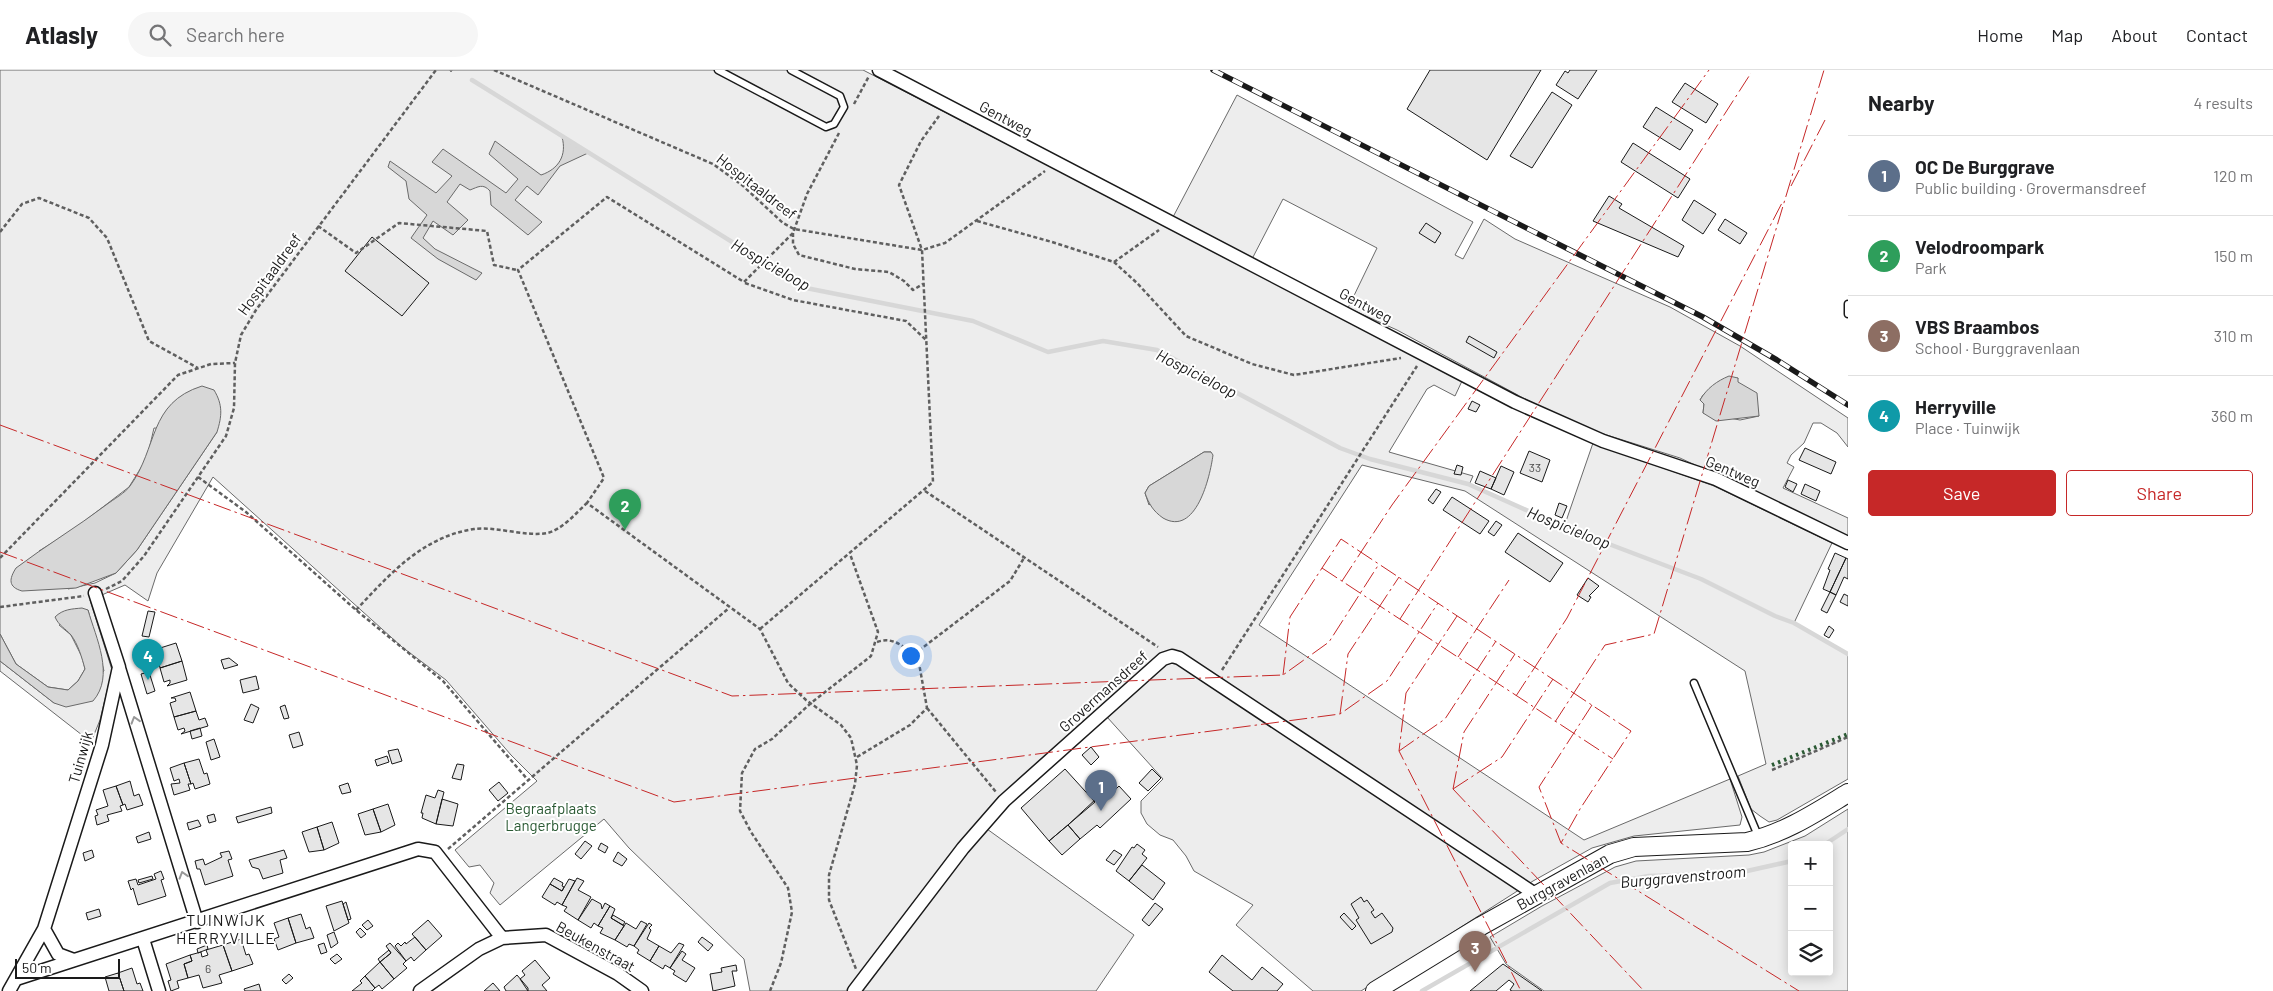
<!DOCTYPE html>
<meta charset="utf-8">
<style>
body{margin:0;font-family:Barlow,sans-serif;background:#f6f6f6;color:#202124}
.controls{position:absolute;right:15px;bottom:15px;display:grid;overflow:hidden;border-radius:5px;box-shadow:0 2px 12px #0003}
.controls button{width:45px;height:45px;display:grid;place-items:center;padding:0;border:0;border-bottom:1px solid #e0e0e0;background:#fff;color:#202124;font:25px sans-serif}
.scale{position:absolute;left:15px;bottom:12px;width:105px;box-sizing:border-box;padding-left:5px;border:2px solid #1a1a1a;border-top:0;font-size:14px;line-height:18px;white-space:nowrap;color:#1a1a1a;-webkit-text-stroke:4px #fff;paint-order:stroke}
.you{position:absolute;left:910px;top:585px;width:18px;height:18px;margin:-12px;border:4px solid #fff;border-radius:50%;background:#1a73e8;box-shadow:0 0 0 8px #1a73e833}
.badge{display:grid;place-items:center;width:32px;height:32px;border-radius:50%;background:#c62828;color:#fff;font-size:16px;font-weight:700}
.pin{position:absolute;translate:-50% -41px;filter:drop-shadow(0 1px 2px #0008)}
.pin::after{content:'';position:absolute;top:26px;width:18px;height:15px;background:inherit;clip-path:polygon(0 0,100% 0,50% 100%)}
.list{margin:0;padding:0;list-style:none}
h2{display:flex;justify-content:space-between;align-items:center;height:65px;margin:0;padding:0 20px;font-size:21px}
h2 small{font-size:16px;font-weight:400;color:#757577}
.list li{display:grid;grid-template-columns:32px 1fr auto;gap:15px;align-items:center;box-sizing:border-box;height:80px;padding:0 20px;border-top:1px solid #e0e0e0}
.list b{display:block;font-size:19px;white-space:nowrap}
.list p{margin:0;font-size:16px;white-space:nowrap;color:#757577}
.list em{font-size:16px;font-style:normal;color:#757577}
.actions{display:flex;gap:10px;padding:15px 20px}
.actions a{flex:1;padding:11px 0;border:1px solid #c62828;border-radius:5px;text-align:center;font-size:18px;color:#c62828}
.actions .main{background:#c62828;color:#fff}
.icon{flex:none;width:28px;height:28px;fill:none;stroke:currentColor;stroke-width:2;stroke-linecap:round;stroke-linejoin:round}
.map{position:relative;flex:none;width:1848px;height:921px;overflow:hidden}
header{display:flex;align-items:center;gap:30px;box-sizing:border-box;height:70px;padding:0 25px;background:#fff;border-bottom:1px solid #e0e0e0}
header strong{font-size:24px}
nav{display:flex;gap:28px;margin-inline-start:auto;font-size:18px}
.search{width:350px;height:45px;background:#f6f6f6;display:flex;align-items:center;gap:12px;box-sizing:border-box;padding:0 18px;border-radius:28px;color:#757577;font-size:19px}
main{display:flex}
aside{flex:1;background:#fff}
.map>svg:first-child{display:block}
.built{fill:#ededed;stroke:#6a6a6a;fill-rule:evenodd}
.water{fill:#d7d7d7;stroke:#6a6a6a}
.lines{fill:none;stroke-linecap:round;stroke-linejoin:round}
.stream{stroke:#d7d7d7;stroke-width:4.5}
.building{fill:#e6e6e6;stroke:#1a1a1a}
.lane-casing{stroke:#1a1a1a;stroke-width:9}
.street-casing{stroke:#1a1a1a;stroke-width:15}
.secondary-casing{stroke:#1a1a1a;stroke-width:20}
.path{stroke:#5f5f5f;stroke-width:2.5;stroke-dasharray:4 2.5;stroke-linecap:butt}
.lane{stroke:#fff;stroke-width:6}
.street{stroke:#fff;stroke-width:12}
.secondary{stroke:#fff;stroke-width:18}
.rail-casing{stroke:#1a1a1a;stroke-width:5.5}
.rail{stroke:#fff;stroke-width:4;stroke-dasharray:11;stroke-linecap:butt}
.hedge{stroke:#2b5a34;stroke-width:4;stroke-dasharray:2.5 4;stroke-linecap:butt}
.power{stroke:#c62828;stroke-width:1;stroke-dasharray:18 4 2.5 4;stroke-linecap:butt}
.oneway{stroke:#989898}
.labels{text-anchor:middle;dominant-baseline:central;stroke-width:4;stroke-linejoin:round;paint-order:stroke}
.number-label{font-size:12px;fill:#4d4d4d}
.street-label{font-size:15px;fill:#1a1a1a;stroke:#fff}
.park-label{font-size:15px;fill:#2b5a34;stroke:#fff}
.water-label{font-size:16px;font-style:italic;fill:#1a1a1a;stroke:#fff}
.neighbourhood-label{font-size:16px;letter-spacing:1px;fill:#1a1a1a;stroke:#fff}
</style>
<header>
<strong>Atlasly</strong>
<div class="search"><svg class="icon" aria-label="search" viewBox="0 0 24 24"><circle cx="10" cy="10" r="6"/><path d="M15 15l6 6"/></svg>Search here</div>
<nav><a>Home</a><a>Map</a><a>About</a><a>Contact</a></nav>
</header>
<main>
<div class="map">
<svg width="1848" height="921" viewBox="0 0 1848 921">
<rect width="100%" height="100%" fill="#fff"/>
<!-- built -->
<path class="built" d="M0,0H450L451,2L452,0H863L1416,285L1462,311L1455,326L1434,315L1427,319L1389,382L1473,406L1469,415L1564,457L1593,373L1714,416L1832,473L1794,553L1848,584V709L1777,750L1769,752L1760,746L1751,739L1738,706L1766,694L1745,601L1465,421L1362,395L1259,555L1584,770L1730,709L1742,747L1740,755L1634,766L1592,778L1533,811L1361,921H1313L1236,855L1253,835L1194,801L1186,786L1173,770L1160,765L1147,754L1141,743V731L1163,709L1107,647L1008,735L987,759L1134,865L1096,921H750L744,889L629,778L604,749L500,835L490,823L494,813L480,795L469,797L455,780L537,711L511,685L446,610L402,577L213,407L157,503L148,531L125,515L90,530L112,600L100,650L91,672L0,601V591L54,633L104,601L88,540L59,555L71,565L82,587L85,599L78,611L68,620L48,617L16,594L0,564ZM154,358L217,362L137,480L116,503L95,513L68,519L39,481L73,460L129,417L147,388ZM1204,382H1211L1149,435L1145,423L1149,416Z
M1237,25L1473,152L1455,185L1463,189L1484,149L1515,169L1670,237L1740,276L1848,348V377L1837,363L1821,353H1813L1804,373L1791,385L1787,393L1794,397L1783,418L1848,448V466L1680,388L1594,361L1540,337L1397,260L1348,238L1377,178L1283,129L1252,189L1173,147ZM1738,308L1737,311L1759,346L1740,350L1703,343L1704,334L1700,330L1703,325Z
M1848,739V921H1544L1506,894L1490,867L1542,836L1615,797L1636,791L1749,785L1764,782L1805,766ZM1792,775H1829V902H1792Z"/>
<!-- water -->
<path class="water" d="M562,67L588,83L560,96L538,125L527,116L515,130L542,152L528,165L491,135L490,121C483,113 478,117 470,120L460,114L447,132L468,150L453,165L433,151L423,168L435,179L482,203L476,210L438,189L411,168L427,145L409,129L406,111L388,97L390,91L436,123L452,106L432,92L443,79L506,123L518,109L489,84L495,71L541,105C559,99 567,85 562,67Z
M1729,306L1738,308V312L1757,323L1759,346L1716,351L1703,343L1704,334L1700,330C1707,318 1717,311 1729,306Z
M202,316L214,320C223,335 222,346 217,362L137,480L116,503L76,518L22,521C8,517 9,509 16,498C45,476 77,457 106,435C114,429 125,423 130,416C158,378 148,333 202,316Z
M1204,382H1211L1213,385C1210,407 1196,467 1163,448C1153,441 1149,434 1145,423L1149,416Z
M82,538L88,540C96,568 115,606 93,631L66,637L54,633L0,591V564L16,594L48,617L68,620L78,611L85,599C82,588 78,574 71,565C65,558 59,556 55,547C63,539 72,539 82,538Z"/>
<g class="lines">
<!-- stream -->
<path class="stream" d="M472,10L806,218L973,251L1048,282L1103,271L1157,280L1340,378L1370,389L1468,414L1564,457L1701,509L1775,546L1794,553L1848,584
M1824,775L1848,759
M1422,921L1610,813L1649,806L1738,803L1792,791"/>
</g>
<!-- building -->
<path class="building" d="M1430,0H1541L1487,90L1407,39Z
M1570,0H1597L1578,29L1556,15L1565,1L1568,3Z
M1685,13L1718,34L1706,53L1672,32Z
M1552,22L1572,35L1532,98L1510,86Z
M1656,37L1693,60L1680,80L1643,57Z
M1633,73L1690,109L1678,128L1621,92Z
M1609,126L1622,134L1619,138L1684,176L1678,187L1593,151Z
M1694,130L1716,144L1703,164L1682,150Z
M1725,149L1747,163L1740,174L1718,160Z
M1426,153L1441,163L1435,173L1419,163Z
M372,167L429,213L402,246L345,201Z
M1469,266L1497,282L1494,288L1466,272Z
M1472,331L1480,335L1476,342L1468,339Z
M1805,378L1836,392L1831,404L1799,390Z
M1529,381L1550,390L1542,412L1520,403Z
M1457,395L1463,397L1461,405L1454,404Z
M1501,396L1514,402L1504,425L1491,419Z
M1480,401L1496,408L1491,419L1475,413Z
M1788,410L1797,414L1793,422L1785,417Z
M1805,414L1820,421L1816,431L1801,424Z
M1436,419L1441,422L1433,434L1428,430Z
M1452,427L1489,451L1480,464L1443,440Z
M1559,433L1567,436L1562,448L1555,445Z
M1496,451L1502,455L1494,466L1488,462Z
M1518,463L1563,493L1550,512L1505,482Z
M1835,483L1846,488L1830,522L1823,519L1830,500L1828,499Z
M1846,488L1848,489V509L1844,507L1836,525L1830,522Z
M1588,508L1599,516L1589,526L1591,527L1588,532L1577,525Z
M1830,522L1836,525L1827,543L1821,540Z
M1844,524L1848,526V536L1840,532Z
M148,541L155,542L149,567L142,566Z
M1829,556L1834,560L1829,568L1824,565Z
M176,573L182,591L160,598L157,584L162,583L161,580L157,579Z
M229,588L238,595L224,599L221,590Z
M182,591L187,610L167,616L170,613V610L164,612L160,598Z
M149,602L155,621L147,624L141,604Z
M256,606L259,619L243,623L240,610Z
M190,622L196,641L174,647L170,633L176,631L175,628H171Z
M251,634L259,638L253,653L244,650Z
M285,635L289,648L284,649L280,637Z
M196,641L199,650L205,648L208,656L181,664L185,661L184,658L178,660L174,647Z
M200,658L202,666L192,669L190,661Z
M299,662L303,675L293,678L289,665Z
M214,669L220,687L211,690L206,672Z
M1091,677L1099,687L1091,695L1082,685Z
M398,679L402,691L392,694L388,681Z
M387,686L389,692L377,696L375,690Z
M199,689L204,704L207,703L210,714L195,719L193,713L191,714L184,693Z
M184,693L191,714H188L190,720L174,725L171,714L180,713L179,709L174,711L170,698Z
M457,694L464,695L461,710L452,708Z
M1065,699L1095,732L1049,771L1021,738Z
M1152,699L1161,708L1148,721L1139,713Z
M130,711L134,726L139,724L143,735L127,740L125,734L123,735L116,716Z
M499,712L508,723L498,731L489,720Z
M348,713L351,722L342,724L339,716Z
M1111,715L1115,720L1119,716L1131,729L1100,758L1097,755L1080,769L1068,755Z
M116,716L123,735L120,736L122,741L107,745L109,751L97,755L95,746L98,745L96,740L108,736L103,720Z
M438,720L444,722L436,754L422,748L423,743H421L426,725L435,728Z
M442,729L458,734L453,756L436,754Z
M388,734L395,755L381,762L373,739Z
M271,737L272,743L238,753L236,747Z
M373,739L381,762L365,765L358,744Z
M214,744L216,751L209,753L207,746Z
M198,750L201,756L189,760L187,753Z
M332,752L339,773L324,780L317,757Z
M1068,755L1080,769L1062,785L1049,771Z
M317,757L324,780L309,782L302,762Z
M149,762L151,769L138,773L136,767Z
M585,771L592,776L581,789L575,784Z
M601,773L608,777L605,783L598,779Z
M1137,774L1145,780L1142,784L1147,788L1129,811L1116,801L1132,777L1134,778Z
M92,780L94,787L85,791L83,783Z
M284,780L287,788L280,790L283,803L263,809L259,799L252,797L249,790Z
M1114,780L1122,785L1114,795L1106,790Z
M229,781L232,789L228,790L233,806L205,815L200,799H197L195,791L203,789L205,795L222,787L220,783Z
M618,782L627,789L622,796L613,791Z
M1142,795L1165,813L1153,830L1129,811Z
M161,801L164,809L161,810L166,826L138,835L133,818L131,820L128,811L136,809L138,815L156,809L154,804Z
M152,806L153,809L139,813L138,810Z
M554,808L563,813L562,816L564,817L562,821L550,814Z
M577,808L584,811L578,820L591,827L578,850L564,841L567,837L562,835Z
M569,809L575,811L562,835L557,832L555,835L542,827L550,814L562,821Z
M1361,827L1364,832L1367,830L1374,840L1371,842L1375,848L1382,843L1393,858L1392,862L1371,874L1356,850L1359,848L1351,834Z
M592,829L601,834L602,839L605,833L610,836L598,856L594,853L591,858L578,850Z
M342,831L349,853L334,861L326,836Z
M346,832L351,849L348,850L343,834Z
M1155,833L1163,839L1149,856L1142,850Z
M610,836L615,839L611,848L624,856L615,870L600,863L603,858L598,856Z
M99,839L101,846L88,850L86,843Z
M1344,843L1356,856L1352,860L1340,847Z
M301,844L306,859L310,857L314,868L296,873L288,848Z
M613,845L625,852L623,855L611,848Z
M288,848L296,873L278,880L274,869L279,867L274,853Z
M368,850L373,856L367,860L362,855Z
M428,850L442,866L426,880L412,864Z
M641,851L647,854L634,876L629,874L627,877L615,870L626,853L636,859Z
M649,853L652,855L649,858L651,860L647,869L659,876L650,891L637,883L639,880L634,876Z
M360,858L366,864L361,868L356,862Z
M334,862L338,873L331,878L327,865Z
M415,867L426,880L414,891L411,887L406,891L395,876L398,873L401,876L405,872L406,874Z
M702,867L713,875L708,881L698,872Z
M241,869L246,885L249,884L253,894L232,901L223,875Z
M324,873L327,882L321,884L318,875Z
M390,873L406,891L403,894L407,898L394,909L380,892L391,883L386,876Z
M679,873L684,875L670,898L665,895L663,899L650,891L659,876L671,883Z
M207,875L208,879L198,883L197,879Z
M223,875L232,901L219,905L222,913L203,918L199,905L188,908L184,894L192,891L190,885L201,882L202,887L208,885L206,880Z
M389,880L391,883L380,892L378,889Z
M682,881L686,884L682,890L695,898L686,912L673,904L675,901L670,898Z
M337,884L342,889L335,894L330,889Z
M190,885L192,891L184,894L188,908L177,911L179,918L171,921L168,911L171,910L166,894Z
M1222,885L1252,910L1262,897L1283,914L1277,921H1233L1209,902Z
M535,890L550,908L542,915L547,921H528L520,909L525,905L522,901Z
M380,892L394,909L382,919L379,915L375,918L365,906Z
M1503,894L1542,921H1512L1510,920L1514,914L1509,910L1496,921H1470Z
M736,895L737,901H732L735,916L713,921L710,904L722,902L721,898Z
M132,898L137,914L140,913L143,921H124L118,903Z
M118,903L124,921H109L105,907Z
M289,904L293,908L286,914L282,910Z
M517,905L528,918V921H506L504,917Z
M365,906L375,918L372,921H352L362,913L360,911Z
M493,913L500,921H484Z
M259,914L261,921H245L244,919Z"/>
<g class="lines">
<defs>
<path id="lane" d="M718,0L826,57L834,54L844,37L840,26L791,0
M1848,234V244
M1694,613L1759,768"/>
<path id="street" d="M879,0L1515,332L1603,371L1716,409L1848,473
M119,598L197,852
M44,859L58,884L74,890
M143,869L159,921
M16,909L418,779L435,782L502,868
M9,921L44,859L102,675L119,597L95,523
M420,921L479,879L502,868L546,865L618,904L642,921
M854,921L963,778L1004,731L1163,589L1172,586L1179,588L1535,824"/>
<path id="secondary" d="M1375,921L1481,856L1610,784L1634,777L1747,772C1785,763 1815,743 1848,723"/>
</defs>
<!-- lane casing -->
<use href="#lane" class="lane-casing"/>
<!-- street casing -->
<use href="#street" class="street-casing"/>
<!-- secondary casing -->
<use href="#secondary" class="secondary-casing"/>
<!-- path -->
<path class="path" d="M494,0L713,94L742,115L783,153L794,159L922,180L945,173L1045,101
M854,34L869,6
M839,63L807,124L793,163L744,212L607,127L518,200L604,408L587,433L760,559L788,613L806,630L841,655L851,668L857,695L855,714L829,805V830L856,899
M977,151L1052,172L1114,192L1137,213L1186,266L1252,294L1294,305L1401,288
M318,156L356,183L399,153L487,161L494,195L517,200
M0,162L22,134L39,128L89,148L107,168L149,271L198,298
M793,163V174L799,185L855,199L889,202L904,211L913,220L923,214
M1114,192L1159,160
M745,213L793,230L906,251L926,270
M198,407L246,442L356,540L443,611L528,710
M925,421L1158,577
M0,488L178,305L211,294L235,293
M106,519L122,511L144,486L226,366L234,338L235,293L241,265L256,240L436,0
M0,537L84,526
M356,540C390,504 422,467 474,459C495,456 526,467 547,463C562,460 576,443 587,433
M760,559L933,412L922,180L899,115L921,71L939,46
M877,572C891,567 900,574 911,582H917L1010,511L1024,488
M1222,600L1417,296
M927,638L996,722
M857,687L910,655L927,638L917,582
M1772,700L1848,667
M448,779L729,538
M770,921L781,893L792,842L788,818L751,762L740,741L742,703L755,679L772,669L811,633L871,586L878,562L850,484"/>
<!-- lane -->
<use href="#lane" class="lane"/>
<!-- street -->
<use href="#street" class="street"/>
<!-- secondary -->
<use href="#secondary" class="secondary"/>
<defs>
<path id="rail" d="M1213,0L1703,247L1777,290L1848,335"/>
</defs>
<!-- rail casing -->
<use href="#rail" class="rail-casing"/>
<!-- rail -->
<use href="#rail" class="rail"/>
<!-- hedge -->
<path class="hedge" d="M1772,695L1848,664"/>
<!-- power -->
<path class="power" d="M1791,116L1825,50
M0,355L732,626L1283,605L1329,572L1379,494
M0,482L674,732L1340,644L1387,611L1438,533
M1322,498L1613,689
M1342,511L1392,435L1709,0
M1457,546L1406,623L1399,681L1521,921
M1400,549L1751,3
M1458,587L1509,510
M1283,605L1290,547L1341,469L1631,661L1580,739L1561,773
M1516,626L1567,548L1783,131
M1592,635L1539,717L1561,773L1799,921
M1340,644L1348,584L1399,507
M1555,652L1605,575L1654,564L1824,0
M1399,681L1445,649L1496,571
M1453,719L1644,921
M1453,719L1502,687L1553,609
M1453,719L1464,662L1515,584"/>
</g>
<!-- one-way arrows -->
<defs><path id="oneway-chevron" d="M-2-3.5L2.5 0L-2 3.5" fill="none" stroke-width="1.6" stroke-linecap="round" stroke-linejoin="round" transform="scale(1.25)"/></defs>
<g class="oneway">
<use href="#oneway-chevron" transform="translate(135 650) rotate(-107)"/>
<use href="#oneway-chevron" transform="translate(183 805) rotate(-107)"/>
</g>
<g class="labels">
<!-- number labels -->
<g class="number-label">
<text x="1535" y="397">33</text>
<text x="208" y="898">6</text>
</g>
<!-- street labels -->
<g class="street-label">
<text transform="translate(1006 48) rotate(28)">Gentweg</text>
<text transform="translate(757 116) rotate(38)">Hospitaaldreef</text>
<text transform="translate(269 204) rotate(-54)">Hospitaaldreef</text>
<text transform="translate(1366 235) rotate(28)">Gentweg</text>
<text transform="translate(1733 401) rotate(23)">Gentweg</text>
<text transform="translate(1103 621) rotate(-42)">Grovermansdreef</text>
<text transform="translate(80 687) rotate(-74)">Tuinwijk</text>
<text transform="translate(1562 811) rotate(-29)">Burggravenlaan</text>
<text transform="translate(596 876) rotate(29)">Beukenstraat</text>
</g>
<!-- park labels -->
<g class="park-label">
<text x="551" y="738">Begraafplaats<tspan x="551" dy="17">Langerbrugge</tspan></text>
</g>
<!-- water labels -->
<g class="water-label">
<text transform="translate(771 194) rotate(30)">Hospicieloop</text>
<text transform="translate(1197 303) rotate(27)">Hospicieloop</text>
<text transform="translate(1569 457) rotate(22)">Hospicieloop</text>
<text transform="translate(1683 806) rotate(-5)">Burggravenstroom</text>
</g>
<!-- neighbourhood labels -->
<g class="neighbourhood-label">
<text x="226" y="849">TUINWIJK<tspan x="226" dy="18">HERRYVILLE</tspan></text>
</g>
</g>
</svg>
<div class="controls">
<button>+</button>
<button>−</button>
<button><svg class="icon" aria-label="layers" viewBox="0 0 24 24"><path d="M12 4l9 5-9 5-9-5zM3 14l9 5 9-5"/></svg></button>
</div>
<div class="scale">50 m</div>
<div class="you"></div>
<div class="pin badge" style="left:1101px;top:741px;background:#5c6f8a">1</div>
<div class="pin badge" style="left:625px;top:460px;background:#2e9e5b">2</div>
<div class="pin badge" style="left:1475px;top:902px;background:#8d6e63">3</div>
<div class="pin badge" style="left:148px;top:610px;background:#0f9aa8">4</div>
</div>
<aside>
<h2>Nearby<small>4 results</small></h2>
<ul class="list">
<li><span class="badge" style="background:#5c6f8a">1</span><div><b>OC De Burggrave</b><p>Public building · Grovermansdreef</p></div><em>120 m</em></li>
<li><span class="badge" style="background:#2e9e5b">2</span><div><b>Velodroompark</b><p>Park</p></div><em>150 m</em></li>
<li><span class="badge" style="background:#8d6e63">3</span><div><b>VBS Braambos</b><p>School · Burggravenlaan</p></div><em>310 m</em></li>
<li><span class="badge" style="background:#0f9aa8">4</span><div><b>Herryville</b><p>Place · Tuinwijk</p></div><em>360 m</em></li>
</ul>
<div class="actions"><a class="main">Save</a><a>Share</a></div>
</aside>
</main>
